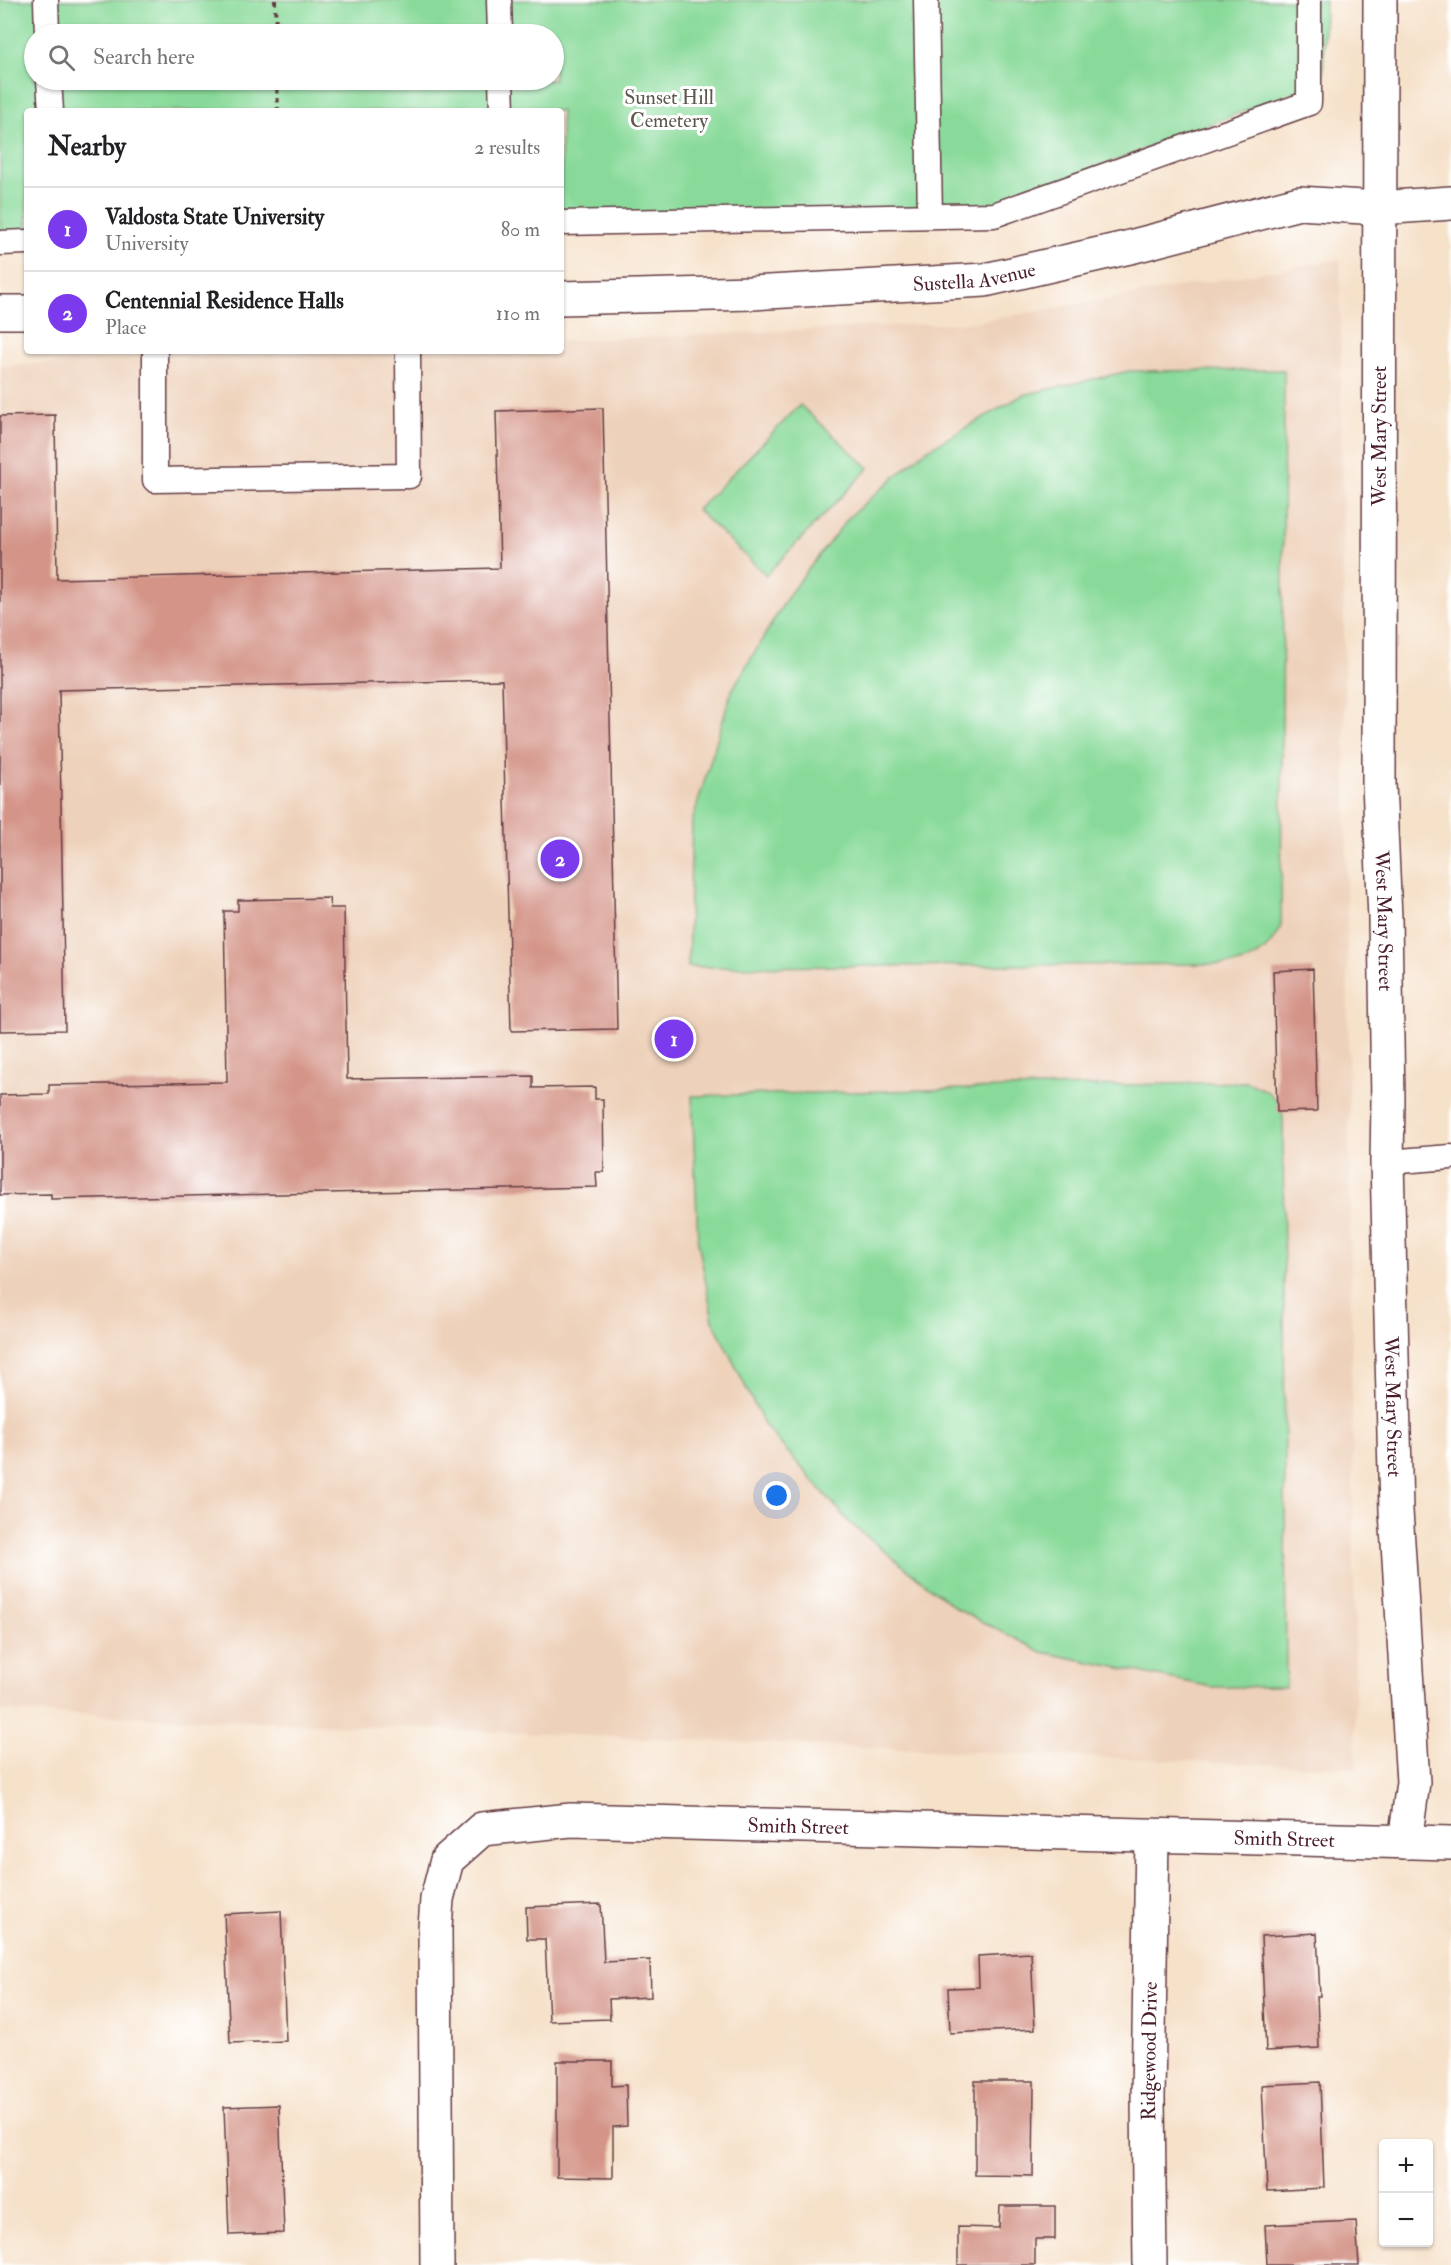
<!DOCTYPE html>
<meta charset="utf-8">
<style>
body{margin:0;font-family:"IM FELL Double Pica",serif;background:#f6f6f6;color:#202124}
.controls{position:absolute;right:18px;bottom:18px;display:grid;overflow:hidden;border-radius:6px;box-shadow:0 2px 4px #0004}
.controls button{width:54px;height:54px;display:grid;place-items:center;padding:0;border:0;border-bottom:2px solid #e0e0e0;background:#fff;color:#202124;font:30px sans-serif}
.you{position:absolute;left:777px;top:1496px;width:21px;height:21px;margin:-15px;border:4px solid #fff;border-radius:50%;background:#1a73e8;box-shadow:0 0 0 9px #1a73e833}
.badge{display:grid;place-items:center;width:39px;height:39px;border-radius:50%;background:#7c3aed;color:#fff;font-size:20px;font-weight:700}
.pin{position:absolute;translate:-50% -50%;border:3px solid #fff;box-shadow:0 2px 6px #0006}
.list{margin:0;padding:0;list-style:none}
h2{display:flex;justify-content:space-between;align-items:center;height:78px;margin:0;padding:0 24px;font-size:26px}
h2 small{font-size:20px;font-weight:400;color:#757577}
.list li{display:grid;grid-template-columns:39px 1fr auto;gap:18px;align-items:center;box-sizing:border-box;height:84px;padding:0 24px;border-top:2px solid #e0e0e0}
.list b{display:block;font-size:22px;white-space:nowrap}
.list p{margin:0;font-size:20px;white-space:nowrap;color:#757577}
.list em{font-size:20px;font-style:normal;color:#757577}
.icon{flex:none;width:33px;height:33px;fill:none;stroke:currentColor;stroke-width:2;stroke-linecap:round;stroke-linejoin:round}
.map{position:relative;flex:none;width:1451px;height:2265px;overflow:hidden}
.search{position:absolute;background:#fff;box-shadow:0 2px 4px #0004;left:24px;top:24px;width:540px;height:66px;display:flex;align-items:center;gap:15px;box-sizing:border-box;padding:0 21px;border-radius:33px;color:#757577;font-size:22px}
.panel{position:absolute;background:#fff;box-shadow:0 2px 4px #0004;left:24px;top:108px;width:540px;height:246px;border-radius:6px}
.map>svg:first-child{display:block}
.built{fill:#eed1ba}
.green{fill:#89da9a;stroke:#6a7c62;stroke-width:1.5;fill-rule:evenodd}
.building{fill:#d49488}
.lines{fill:none;stroke-linecap:round;stroke-linejoin:round}
.service-casing{stroke:#643c43;stroke-width:27}
.minor-casing{stroke:#643c43;stroke-width:36}
.path{stroke:#643c43;stroke-width:4;stroke-dasharray:4.5 4.5;stroke-linecap:butt}
.service{stroke:#fff;stroke-width:24}
.minor{stroke:#fff;stroke-width:33}
.labels{text-anchor:middle;dominant-baseline:central;stroke-width:6;stroke-linejoin:round;paint-order:stroke}
.park-label{font-size:20px;fill:#5d574c;stroke:#fff}
.street-label{font-size:20px;fill:#4a1f2b;stroke:#fff}
</style>
<div class="map">
<svg width="1451" height="2265" viewBox="0 0 1451 2265">
<rect width="100%" height="100%" fill="#fff"/>
<filter id="ink" filterUnits="userSpaceOnUse"><feTurbulence type="fractalNoise" baseFrequency=".0167" numOctaves="2"/><feDisplacementMap in="SourceGraphic" scale="12" xChannelSelector="R" yChannelSelector="G"/><feConvolveMatrix kernelMatrix="1 2 1 2 8 2 1 2 1" color-interpolation-filters="sRGB"/></filter>
<filter id="wash" filterUnits="userSpaceOnUse"><feTurbulence type="fractalNoise" baseFrequency=".008" numOctaves="4" result="noise"/><feDisplacementMap in="SourceGraphic" scale="24" xChannelSelector="R" yChannelSelector="G"/><feGaussianBlur stdDeviation="1.35" result="paint"/><feColorMatrix in="noise" values="0 0 0 0 0 0 0 0 0 0 0 0 0 0 0 0 0 1.4 0 .05"/><feComposite in="paint" operator="in"/></filter>
<g filter="url(#wash)">
<rect width="100%" height="100%" fill="#f6e1c9"/>
<!-- built -->
<path class="built" d="M1340,259L1356,1768L0,1711V366L334,351H561V341L974,322Z"/>
<!-- green -->
<path class="green" d="M0,0H1325L1323,81L1000,205L561,220V111H27V239L0,240ZM34,34H554V80H34Z
M1284,370L1281,926C1270,948 1259,959 1236,964L688,967L692,822L732,690L790,593L849,517L925,451L1023,395L1129,371Z
M800,405L869,468L766,575L697,510Z
M1246,1082C1265,1089 1279,1095 1283,1116L1286,1687H1212L1042,1652L957,1609L851,1524L765,1426L713,1321L698,1241L692,1096Z"/>
<g id="blocks">
<!-- building -->
<path class="building" d="M603,408L617,1029L511,1031L502,680L59,690L65,1030L0,1031V416L55,415L57,579L500,568L496,411Z
M329,898L330,908H344L347,1079L533,1076V1088L595,1087V1099H603L604,1172H596L597,1187L51,1199V1194L0,1195V1095L49,1094V1085L227,1082L224,911H238V900Z
M1313,969L1317,1111L1277,1112L1273,971Z
M601,1904L604,1962L650,1960L651,1997L609,1999L610,2019L549,2021L545,1939H527L526,1907Z
M281,1911L286,2041L230,2043L224,1914Z
M1317,1933L1320,1996H1317L1319,2048L1266,2051L1261,1936Z
M1031,1953L1035,2029L950,2033L948,1988L979,1987L978,1956Z
M557,2061H612V2086L626,2085L627,2126L613,2127V2178L557,2177Z
M975,2081H1034L1033,2176L975,2175Z
M1320,2082L1324,2188L1267,2191L1262,2085Z
M279,2105L284,2233L229,2235L224,2107Z
M1000,2206H1055V2239H1035V2265H958V2227L999,2228Z
M1356,2221L1359,2265H1267L1265,2225Z"/>
</g>
</g>
<g filter="url(#ink)">
<use href="#blocks" fill-opacity="0" stroke="#643c43" stroke-width="1.5"/>
<g class="lines">
<defs>
<path id="service" d="M46,0L47,34
M499,0L500,34
M926,0L930,216
M49,80L51,111
M501,80L502,111
M561,223L994,215L1309,103V0
M0,243L27,242
M155,351V480L409,476L408,351
M1387,1162L1451,1157"/>
<g id="minor">
<path id="s1" d="M1380,0L1379,784L1385,918L1388,1101L1387,1162L1396,1511L1413,1782L1405,1842"/>
<path id="s2" d="M561,298L751,293L985,280L1130,247L1299,203L1379,208L1451,203"/>
<path d="M0,312H27"/>
<path id="s3" d="M437,2265L435,1928L437,1899L447,1860L482,1829L571,1820L1451,1843"/>
<path id="s4" d="M1150,2265L1148,2098L1152,1836"/>
</g>
</defs>
<!-- service casing -->
<use href="#service" class="service-casing"/>
<!-- minor casing -->
<use href="#minor" class="minor-casing"/>
<!-- path -->
<path class="path" d="M275,0L276,34
M277,80L278,111"/>
<!-- service -->
<use href="#service" class="service"/>
<!-- minor -->
<use href="#minor" class="minor"/>
</g>
</g>
<g class="labels">
<!-- park labels -->
<g class="park-label">
<text x="669" y="97">Sunset Hill<tspan x="669" dy="23">Cemetery</tspan></text>
</g>
<!-- street labels -->
<g class="street-label">
<text stroke="none"><textPath href="#s2" startOffset="414">Sustella Avenue</textPath></text>
<text transform="translate(1379 436) rotate(-90)">West Mary Street</text>
<text stroke="none"><textPath href="#s1" startOffset="921">West Mary Street</textPath></text>
<text stroke="none"><textPath href="#s1" startOffset="1407">West Mary Street</textPath></text>
<text stroke="none"><textPath href="#s3" startOffset="770">Smith Street</textPath></text>
<text stroke="none"><textPath href="#s3" startOffset="1256">Smith Street</textPath></text>
<text stroke="none"><textPath href="#s4" startOffset="214">Ridgewood Drive</textPath></text>
</g>
</g>
</svg>
<div class="controls">
<button>+</button>
<button>−</button>
</div>
<div class="you"></div>
<div class="pin badge" style="left:674px;top:1039px">1</div>
<div class="pin badge" style="left:560px;top:859px">2</div>
<div class="search"><svg class="icon" aria-label="search" viewBox="0 0 24 24"><circle cx="10" cy="10" r="6"/><path d="M15 15l6 6"/></svg>Search here</div>
<section class="panel">
<h2>Nearby<small>2 results</small></h2>
<ul class="list">
<li><span class="badge">1</span><div><b>Valdosta State University</b><p>University</p></div><em>80 m</em></li>
<li><span class="badge">2</span><div><b>Centennial Residence Halls</b><p>Place</p></div><em>110 m</em></li>
</ul>
</section>
</div>
